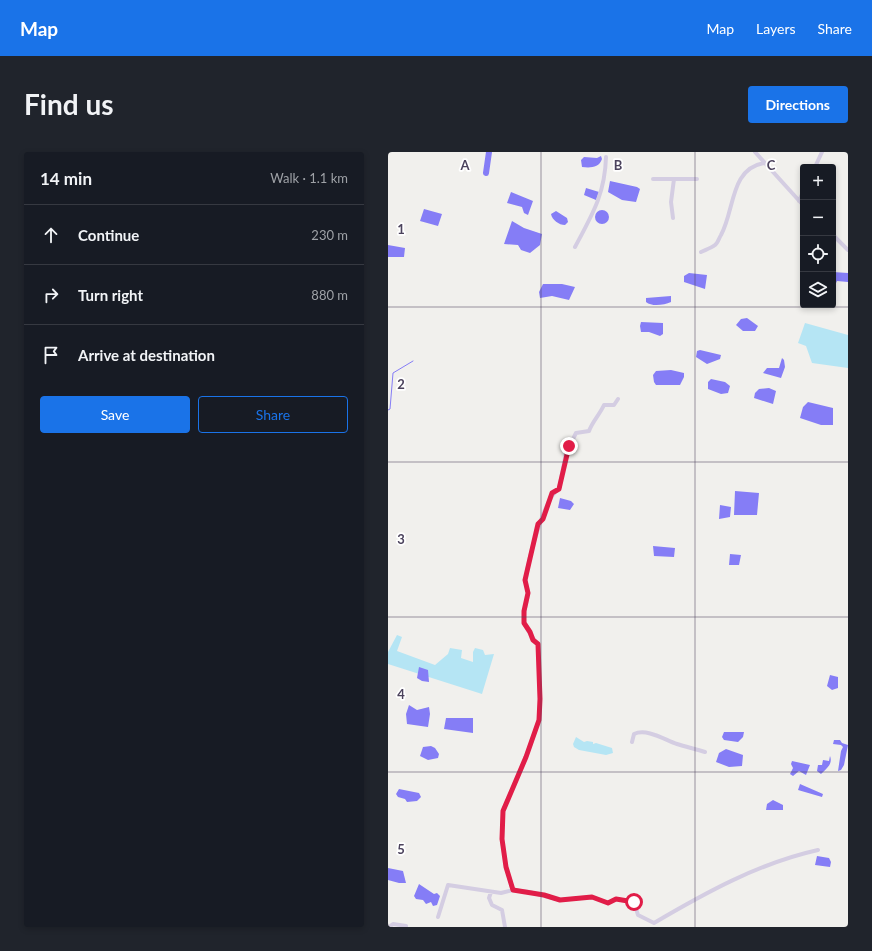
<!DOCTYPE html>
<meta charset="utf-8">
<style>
body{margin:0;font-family:Lato,sans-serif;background:#20242c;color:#f1f3f6}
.controls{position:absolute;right:12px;top:12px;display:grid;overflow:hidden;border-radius:4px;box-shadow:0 2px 6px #0003}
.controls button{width:36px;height:36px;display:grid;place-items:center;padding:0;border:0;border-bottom:1px solid #363941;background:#171b24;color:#f1f3f6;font:20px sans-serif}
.stop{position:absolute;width:12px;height:12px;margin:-9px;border:3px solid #e11d48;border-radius:50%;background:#fff}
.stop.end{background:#e11d48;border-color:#fff;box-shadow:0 1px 4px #0008}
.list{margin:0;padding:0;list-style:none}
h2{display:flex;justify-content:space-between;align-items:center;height:52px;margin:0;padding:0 16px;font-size:17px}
h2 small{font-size:13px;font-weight:400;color:#9ea1a6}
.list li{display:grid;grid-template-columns:26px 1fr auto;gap:12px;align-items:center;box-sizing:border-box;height:60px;padding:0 16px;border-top:1px solid #363941}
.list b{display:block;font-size:15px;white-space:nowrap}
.list em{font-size:13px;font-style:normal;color:#9ea1a6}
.actions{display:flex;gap:8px;padding:12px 16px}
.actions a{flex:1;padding:9px 0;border:1px solid #1a73e8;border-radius:4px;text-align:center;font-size:14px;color:#1a73e8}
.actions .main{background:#1a73e8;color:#fff}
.icon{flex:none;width:22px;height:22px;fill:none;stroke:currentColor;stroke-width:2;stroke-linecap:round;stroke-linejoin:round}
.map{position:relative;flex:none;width:460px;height:775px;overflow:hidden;border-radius:4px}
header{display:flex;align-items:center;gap:24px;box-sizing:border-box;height:56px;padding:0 20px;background:#1a73e8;color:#fff}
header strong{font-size:19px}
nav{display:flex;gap:22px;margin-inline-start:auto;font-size:14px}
.intro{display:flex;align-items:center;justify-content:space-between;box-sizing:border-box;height:96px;padding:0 24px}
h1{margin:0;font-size:28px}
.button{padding:10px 18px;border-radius:4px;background:#1a73e8;color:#fff;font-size:14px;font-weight:700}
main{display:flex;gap:24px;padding:0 24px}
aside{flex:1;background:#171b24;border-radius:4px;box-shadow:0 2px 6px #0003}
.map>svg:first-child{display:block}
.green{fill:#b5e5f4}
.water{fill:#857df6}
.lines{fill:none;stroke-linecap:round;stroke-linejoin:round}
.stream{stroke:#857df6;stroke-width:1}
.river{stroke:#857df6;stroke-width:6}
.minor{stroke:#d4cde2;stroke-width:4}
.route{stroke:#e11d48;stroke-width:5}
.grid{fill:none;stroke:#4c435d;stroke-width:1;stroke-opacity:0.55}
.grid-label{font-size:13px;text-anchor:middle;font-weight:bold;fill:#4c435d;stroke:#fff;stroke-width:3.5;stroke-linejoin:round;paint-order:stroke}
</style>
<header>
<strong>Map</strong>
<nav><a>Map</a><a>Layers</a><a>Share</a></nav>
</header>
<div class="intro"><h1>Find us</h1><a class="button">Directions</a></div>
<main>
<aside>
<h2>14 min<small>Walk · 1.1 km</small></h2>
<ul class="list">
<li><svg class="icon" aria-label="ahead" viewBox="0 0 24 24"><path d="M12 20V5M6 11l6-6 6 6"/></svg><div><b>Continue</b></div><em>230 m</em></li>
<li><svg class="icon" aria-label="right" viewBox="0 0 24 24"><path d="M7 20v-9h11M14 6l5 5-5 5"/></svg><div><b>Turn right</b></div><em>880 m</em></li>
<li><svg class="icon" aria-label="arrive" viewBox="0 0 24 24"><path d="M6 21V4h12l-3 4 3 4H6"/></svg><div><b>Arrive at destination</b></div></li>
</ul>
<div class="actions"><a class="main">Save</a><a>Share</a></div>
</aside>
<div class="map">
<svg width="460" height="775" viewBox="0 0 460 775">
<rect width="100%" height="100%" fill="#f1f0ed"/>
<!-- green -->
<path class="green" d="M417,171L460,183V216L424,211L418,194L410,191Z
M9,483L14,485L9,499L47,513L60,502L62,496L74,498L73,506L85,510V500L87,496L95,498L97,503L106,502L94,542L0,512V500Z
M188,585L196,590L199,589L205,590V592L208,591L224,596L225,601L218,603L191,598L186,595L185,592Z"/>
<!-- water -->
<path class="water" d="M213,4L214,7C211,16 202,16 194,15L193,8L196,5L209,6Z
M222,29L249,35L252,37L248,50L234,48L220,40Z
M198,36L211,40L208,48L196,43Z
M123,40L145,49L140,63L136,61L134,55L119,51Z
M36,57L54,62L50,74L32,69Z
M207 65a7 7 0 1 1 14 0a7 7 0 1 1-14 0Z
M168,59L179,66L180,70L177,73C171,73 164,68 163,62Z
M124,69L136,76L154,82L152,93L142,101L133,98L130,93L116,92Z
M0,93L17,96L16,105H0Z
M445,120L460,121V130L449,129L448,131L445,129Z
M301,121L319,123L317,137L296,130V124Z
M155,132H174L187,135L181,148L164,144L152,146L151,140Z
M283,144V150C276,153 264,155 258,150V146Z
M359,166L370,174L367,179H355L348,173L353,167Z
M253,170L275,171V182L272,184L261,180H253L252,174Z
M312,198L333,203L332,207L319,212L308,205L309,199Z
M394,206L396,208L397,215L393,226L375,221L379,216H391Z
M283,218L296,221V225L292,233H268L266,230L265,223L268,219Z
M323,227L337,230L342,234L340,241L333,242L320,237V230Z
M381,236L388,239L385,252L366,246L367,241L371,237Z
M420,250L445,256V273H433L412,266L415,255Z
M347,339L371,341L369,363H346Z
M172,346L183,349L186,352L182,358L170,356Z
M332,353L343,355L342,365L331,367Z
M265,394L287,396L286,405L266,404Z
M342,402L353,403L351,413H341Z
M31,515L40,518L41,530L34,529L29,526Z
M442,523L450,525V536L444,538L439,534Z
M21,553L29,558L41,555L42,562L40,575L19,572L18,562Z
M58,566H85V581L56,577Z
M336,580H356L355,585L350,590L336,588L334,585Z
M446,588H452L454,591L460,593L456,613L453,618L450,619L453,599L455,595L453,593L445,592Z
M43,594L47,596L51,602L50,606L40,608L32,604L35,595Z
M338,597L355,603L354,614L341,615L328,610L331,601Z
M442,604C445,612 439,616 433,622L429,619L430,613H434L435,608L441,609Z
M404,609L422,613L418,623L411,619L405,624L402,622L405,616L403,612Z
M412,632L435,642L434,645L410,638Z
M11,637L31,641L33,645L29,649L19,650L17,647L10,645L8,642Z
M385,648L395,653V658H378L379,652Z
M429,704L441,706L443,710L442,715L427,713Z
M0,716L15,719L18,731H11L0,728Z
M31,732L46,742L49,741L52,744L49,753L45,754L43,750L38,752L35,748L28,747L26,744Z"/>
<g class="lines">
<!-- stream -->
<path class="stream" d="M0,258L2,257L5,221L25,209"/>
<!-- river -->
<path class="river" d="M98,21L101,0"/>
<!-- minor -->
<path class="minor" d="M367,0L415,53
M427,15L434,0
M265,27H309
M411,49L415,40
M285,66L283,50L286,27
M445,83L460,98
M187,95C204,63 217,42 218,5
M313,100C317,98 323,96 327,93C330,91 331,86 333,83C347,57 342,17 376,11
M244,590L246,582C259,576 277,588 289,592C298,595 308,597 317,600
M125,738L118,715L114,687L115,659L138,605L151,568L152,547L150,492C146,489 136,473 136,469C135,459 139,451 140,442C140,437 137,432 138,427C140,408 156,345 171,337L178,301L188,281L201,279C204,270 212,262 216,253H226L230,247
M103,740L101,746L104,753L114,758L117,775
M50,765L60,733L113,741L125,738L141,740L172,748L204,745L220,751L228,747L246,750L250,763L266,771C317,741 371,711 430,698
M1,775L5,772L18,774"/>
</g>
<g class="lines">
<!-- route -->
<path class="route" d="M181,294L171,337L164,341L155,367L150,372L137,428L140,441L136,459V471L142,480L145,488L150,492L152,547L151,568L138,605L115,659L114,687L118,715L125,738L156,743L172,748L204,745L220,751L228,747L246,750"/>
</g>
<!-- grid -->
<path class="grid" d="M153,0V775M307,0V775M0,155H460M0,310H460M0,465H460M0,620H460"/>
<g class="grid-label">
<text x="77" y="18">A</text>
<text x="230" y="18">B</text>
<text x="383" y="18">C</text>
<text x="13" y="82">1</text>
<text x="13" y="237">2</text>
<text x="13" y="392">3</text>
<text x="13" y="547">4</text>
<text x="13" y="702">5</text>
</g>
</svg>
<div class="controls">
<button>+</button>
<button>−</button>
<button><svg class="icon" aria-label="locate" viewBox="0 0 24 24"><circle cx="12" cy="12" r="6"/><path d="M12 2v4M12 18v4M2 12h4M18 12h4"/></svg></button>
<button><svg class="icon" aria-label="layers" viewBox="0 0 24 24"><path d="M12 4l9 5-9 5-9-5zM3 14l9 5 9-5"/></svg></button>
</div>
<div class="stop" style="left:246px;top:750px"></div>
<div class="stop end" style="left:181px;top:294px"></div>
</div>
</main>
